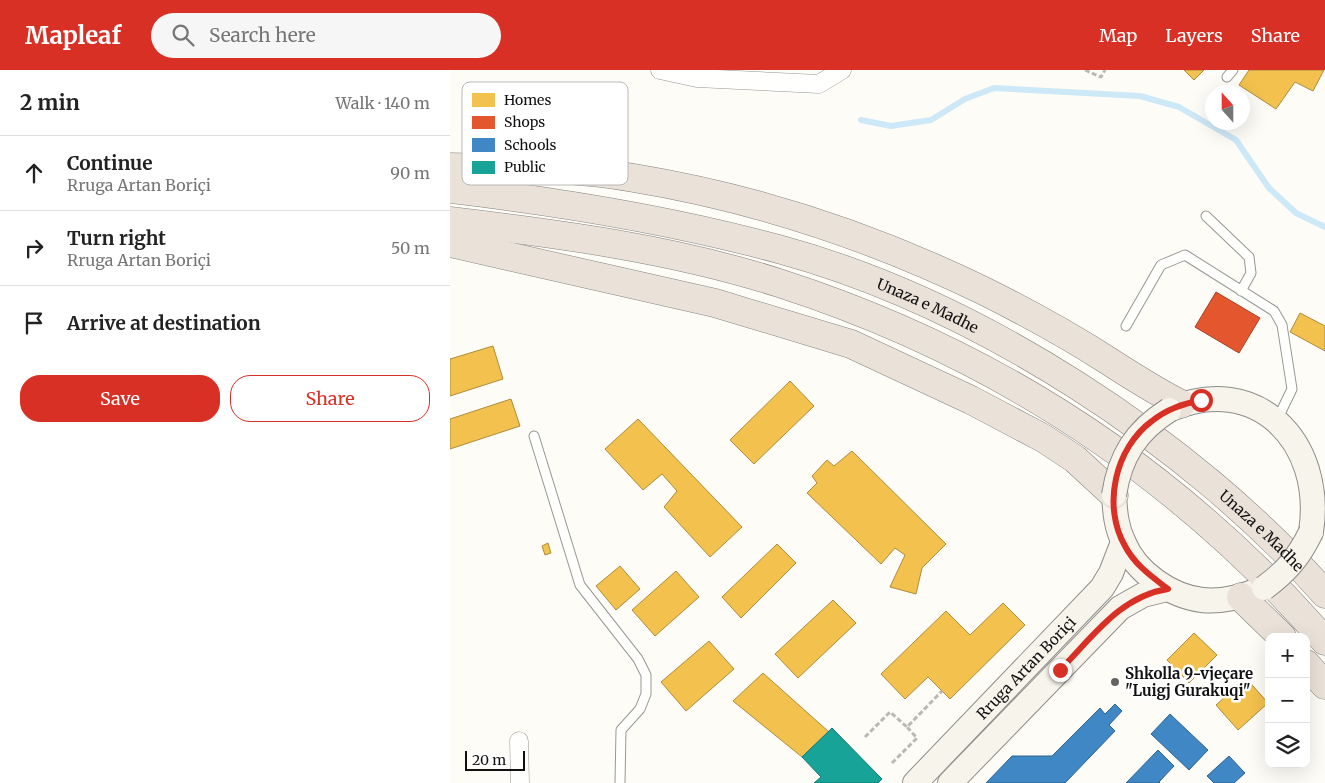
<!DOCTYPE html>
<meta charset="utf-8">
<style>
body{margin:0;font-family:Merriweather,serif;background:#f6f6f6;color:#222}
.controls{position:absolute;right:15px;bottom:15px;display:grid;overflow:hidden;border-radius:10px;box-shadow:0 5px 20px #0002}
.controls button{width:45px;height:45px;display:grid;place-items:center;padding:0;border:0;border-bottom:1px solid #e0e0e0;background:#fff;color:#222;font:25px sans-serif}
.compass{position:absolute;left:755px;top:15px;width:45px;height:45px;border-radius:50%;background:#fff;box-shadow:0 5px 20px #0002;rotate:339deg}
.scale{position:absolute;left:15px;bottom:12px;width:60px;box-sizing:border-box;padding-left:5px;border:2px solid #111;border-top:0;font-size:14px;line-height:18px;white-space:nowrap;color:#111;-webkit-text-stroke:4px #fff;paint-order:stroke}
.stop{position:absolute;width:15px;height:15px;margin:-11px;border:4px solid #d93025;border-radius:50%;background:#fff}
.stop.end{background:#d93025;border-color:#fff;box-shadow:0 1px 5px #0008}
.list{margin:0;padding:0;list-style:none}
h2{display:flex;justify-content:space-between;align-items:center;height:65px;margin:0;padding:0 20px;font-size:21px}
h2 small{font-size:16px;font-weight:400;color:#767676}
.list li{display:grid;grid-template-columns:32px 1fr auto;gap:15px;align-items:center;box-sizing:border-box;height:75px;padding:0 20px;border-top:1px solid #e0e0e0}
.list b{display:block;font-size:19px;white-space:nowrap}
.list p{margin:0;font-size:16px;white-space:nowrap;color:#767676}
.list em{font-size:16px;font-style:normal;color:#767676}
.actions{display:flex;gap:10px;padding:15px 20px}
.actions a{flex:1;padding:11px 0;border:1px solid #d93025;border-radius:20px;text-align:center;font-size:18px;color:#d93025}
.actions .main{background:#d93025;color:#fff}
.icon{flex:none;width:28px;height:28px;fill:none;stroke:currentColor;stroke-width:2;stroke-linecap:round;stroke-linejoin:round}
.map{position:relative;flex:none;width:875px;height:713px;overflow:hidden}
header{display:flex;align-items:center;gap:30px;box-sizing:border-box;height:70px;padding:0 25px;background:#d93025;color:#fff}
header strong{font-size:24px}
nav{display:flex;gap:28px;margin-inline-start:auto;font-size:18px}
.search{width:350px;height:45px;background:#f6f6f6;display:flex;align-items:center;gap:12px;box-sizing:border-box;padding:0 18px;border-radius:28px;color:#767676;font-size:19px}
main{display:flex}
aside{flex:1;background:#fff}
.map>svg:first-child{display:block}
.homes{fill:#f2c14e;stroke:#ae8c3c}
.shops{fill:#e4572e;stroke:#a54225}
.schools{fill:#3f88c5;stroke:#31648f}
.public{fill:#17a398;stroke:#157770}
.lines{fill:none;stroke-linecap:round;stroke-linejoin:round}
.stream{stroke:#cde8f7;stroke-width:6}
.lane-casing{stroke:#979795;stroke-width:11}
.street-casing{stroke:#979795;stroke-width:19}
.secondary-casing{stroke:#8e8d8b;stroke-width:26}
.highway-casing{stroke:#858482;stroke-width:29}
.path{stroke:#b9b9b8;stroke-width:3;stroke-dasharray:5 2.5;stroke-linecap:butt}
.lane{stroke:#fffffe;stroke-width:9}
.street{stroke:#fffffe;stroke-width:18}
.secondary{stroke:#f6f4eb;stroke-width:24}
.highway{stroke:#eae1d8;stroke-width:28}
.secondary-bridge-casing{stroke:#8e8d8b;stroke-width:26;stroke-linecap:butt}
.secondary-bridge{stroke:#f6f4eb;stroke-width:24}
.route{stroke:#d93025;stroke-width:6}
.poi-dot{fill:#646362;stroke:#fff;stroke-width:2}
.labels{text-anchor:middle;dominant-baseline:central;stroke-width:5;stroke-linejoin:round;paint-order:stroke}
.street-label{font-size:15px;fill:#111;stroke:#fff}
.poi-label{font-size:15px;font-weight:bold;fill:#111;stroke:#fff;text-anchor:start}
.key{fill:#fff;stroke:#b8b8b8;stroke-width:1}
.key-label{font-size:14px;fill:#111}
</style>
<header>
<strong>Mapleaf</strong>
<div class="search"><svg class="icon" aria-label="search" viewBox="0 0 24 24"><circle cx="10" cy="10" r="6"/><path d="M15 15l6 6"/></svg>Search here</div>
<nav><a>Map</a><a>Layers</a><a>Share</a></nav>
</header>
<main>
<aside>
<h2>2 min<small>Walk · 140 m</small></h2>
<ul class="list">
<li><svg class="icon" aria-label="ahead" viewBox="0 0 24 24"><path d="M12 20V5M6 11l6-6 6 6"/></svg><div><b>Continue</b><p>Rruga Artan Boriçi</p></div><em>90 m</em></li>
<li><svg class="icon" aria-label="right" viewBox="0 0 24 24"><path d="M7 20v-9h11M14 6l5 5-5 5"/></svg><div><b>Turn right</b><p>Rruga Artan Boriçi</p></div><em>50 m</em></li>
<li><svg class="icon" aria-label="arrive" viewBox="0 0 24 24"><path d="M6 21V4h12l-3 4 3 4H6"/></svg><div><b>Arrive at destination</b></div></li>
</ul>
<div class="actions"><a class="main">Save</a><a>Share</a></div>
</aside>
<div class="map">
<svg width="875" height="713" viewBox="0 0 875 713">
<rect width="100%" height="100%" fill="#fdfcf7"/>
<!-- homes -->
<path class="homes" d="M734,0H754L744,10Z
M799,0H874L863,21L845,12L826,39L789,15Z
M850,243L875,256V281L840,262Z
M43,276L53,309L0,326V289Z
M340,311L364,336L304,394L280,370Z
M61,329L70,356L0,379V349Z
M188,349L292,457L260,487L214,437L227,421L212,404L193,420L155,379Z
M402,381L496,474L472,498L466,524L440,517L455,485L445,478L431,494L357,423L367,413L362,406L377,390L384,396Z
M98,473L101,483L95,485L92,476Z
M327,474L346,493L291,548L272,527Z
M170,496L190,519L166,540L146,516Z
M226,501L249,527L205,566L182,540Z
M383,530L406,553L348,608L325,584Z
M553,533L575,555L500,629L478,607L455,629L431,604L496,541L520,565Z
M744,563L767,585L739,613L717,590Z
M259,571L284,599L236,641L211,612Z
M313,603L379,662L352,687L283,631Z
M796,608L818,633L788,660L766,635Z"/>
<!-- shops -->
<path class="shops" d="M766,222L810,248L789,283L745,257Z"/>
<!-- schools -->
<path class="schools" d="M665,634L672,641L659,655L665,661L615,713H536L562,686H602L650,638L655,644Z
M720,644L758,680L739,700L701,664Z
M708,680L724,696L709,712L710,713H676Z
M779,686L795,703L784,713H764L757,706Z"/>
<!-- public -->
<path class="public" d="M382,658L432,709L428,713H364L371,707L352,687Z"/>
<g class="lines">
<!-- stream -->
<path class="stream" d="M411,50L441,56L481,50L515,29L544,18L690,26L729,37L786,70L819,118L846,143L875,157"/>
<defs>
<path id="lane" d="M777,7L783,0
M756,146L799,187L801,203L791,221
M676,256L711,195L735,185L824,241L832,255L842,319L827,350
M84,366L130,515L188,589L196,605V624L190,639L171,660L170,713"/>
<path id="street" d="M210,0L247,8L369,14L392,0
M69,671L70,713"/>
<g id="secondary">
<path d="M719,340C806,301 875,372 861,462"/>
<path d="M664,425C665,442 666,457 674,473C686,502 720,526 752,530C770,532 791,527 808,520"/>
<path id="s1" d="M465,713L652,518L661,503L673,472"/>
<path d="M500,713L670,538L693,525L717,519"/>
</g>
<g id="highway">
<path d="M0,97C61,98 123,97 184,108C305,128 423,167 534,221C576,242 618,265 657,290C682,306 705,321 731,334"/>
<path id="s2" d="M0,119C112,132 223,150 332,180C528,234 741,372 875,524"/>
<path d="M0,151C110,164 223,179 329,213C543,282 727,402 875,571"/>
<path d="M0,173L265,233L401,274L521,330L593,368L625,389L664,425"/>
<path d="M791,527L832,567"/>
<path d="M856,594L875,615"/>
</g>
</defs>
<!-- lane casing -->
<use href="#lane" class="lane-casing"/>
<!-- street casing -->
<use href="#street" class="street-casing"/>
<!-- secondary casing -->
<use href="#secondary" class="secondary-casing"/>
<!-- highway casing -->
<use href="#highway" class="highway-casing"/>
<!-- path -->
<path class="path" d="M635,0L651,7L655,0
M415,667L440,642L457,657L492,621
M442,693L467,668L457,657"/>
<!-- lane -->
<use href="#lane" class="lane"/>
<!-- street -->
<use href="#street" class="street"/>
<!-- secondary -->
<use href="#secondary" class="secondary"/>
<!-- highway -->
<use href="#highway" class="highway"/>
<defs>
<path id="secondary-bridge" d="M664,425C670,386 686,361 719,340
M814,518C836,502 849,487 861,462"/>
</defs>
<!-- secondary-bridge casing -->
<use href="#secondary-bridge" class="secondary-bridge-casing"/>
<!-- secondary-bridge -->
<use href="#secondary-bridge" class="secondary-bridge"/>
</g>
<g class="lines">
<!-- route -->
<path class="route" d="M610,600C642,568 670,526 718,519C701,506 685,495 675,476C652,436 665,378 702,351C717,339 733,334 751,330"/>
</g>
<!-- markers -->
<circle class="poi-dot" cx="665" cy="612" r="5"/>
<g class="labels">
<!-- street labels -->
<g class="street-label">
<text stroke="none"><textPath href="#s2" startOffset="494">Unaza e Madhe</textPath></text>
<text stroke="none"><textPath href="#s2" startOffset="899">Unaza e Madhe</textPath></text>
<text stroke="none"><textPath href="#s1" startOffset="160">Rruga Artan Boriçi</textPath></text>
</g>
<!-- poi labels -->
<g class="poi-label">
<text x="675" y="603">Shkolla 9-vjeçare<tspan x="675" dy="17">"Luigj Gurakuqi"</tspan></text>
</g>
</g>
<!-- legend -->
<rect x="12" y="12" width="166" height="103" rx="8" class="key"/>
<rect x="22" y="23" width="23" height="14" fill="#f2c14e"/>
<rect x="22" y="46" width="23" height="13" fill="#e4572e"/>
<rect x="22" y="68" width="23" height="14" fill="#3f88c5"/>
<rect x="22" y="91" width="23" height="13" fill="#17a398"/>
<g class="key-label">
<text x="54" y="35">Homes</text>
<text x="54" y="57">Shops</text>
<text x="54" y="80">Schools</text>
<text x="54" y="102">Public</text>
</g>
</svg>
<div class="controls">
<button>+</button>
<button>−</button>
<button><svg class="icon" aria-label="layers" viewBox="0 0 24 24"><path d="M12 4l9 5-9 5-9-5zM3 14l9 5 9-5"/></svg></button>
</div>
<svg class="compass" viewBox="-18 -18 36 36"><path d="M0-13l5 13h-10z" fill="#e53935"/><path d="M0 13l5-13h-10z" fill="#767676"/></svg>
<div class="scale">20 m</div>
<div class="stop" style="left:751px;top:330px"></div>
<div class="stop end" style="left:610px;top:600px"></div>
</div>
</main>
